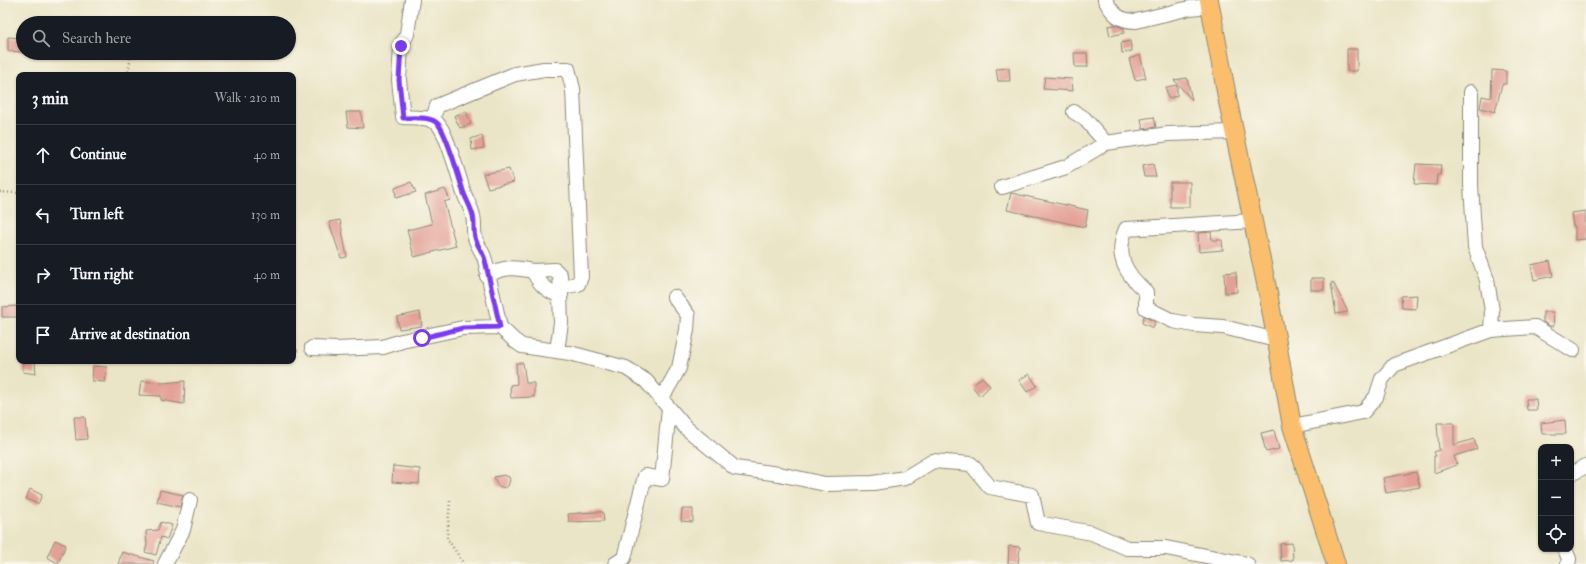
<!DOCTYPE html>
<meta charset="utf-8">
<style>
body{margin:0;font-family:"IM FELL Double Pica",serif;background:#20242c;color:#f1f3f6}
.controls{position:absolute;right:12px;bottom:12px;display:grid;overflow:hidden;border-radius:8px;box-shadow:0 1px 3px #0004}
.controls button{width:36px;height:36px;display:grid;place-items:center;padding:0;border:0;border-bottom:1px solid #363941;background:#171b24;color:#f1f3f6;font:20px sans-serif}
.stop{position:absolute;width:12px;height:12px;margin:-9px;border:3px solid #7c3aed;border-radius:50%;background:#fff}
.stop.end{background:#7c3aed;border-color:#fff;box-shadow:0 1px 4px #0008}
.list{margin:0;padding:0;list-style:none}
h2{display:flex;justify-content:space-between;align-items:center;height:52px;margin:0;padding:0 16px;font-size:17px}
h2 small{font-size:13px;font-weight:400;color:#9ea1a6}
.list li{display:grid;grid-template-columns:26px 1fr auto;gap:12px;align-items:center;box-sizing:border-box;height:60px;padding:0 16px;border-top:1px solid #363941}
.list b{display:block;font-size:15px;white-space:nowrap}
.list em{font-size:13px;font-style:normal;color:#9ea1a6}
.icon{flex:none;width:22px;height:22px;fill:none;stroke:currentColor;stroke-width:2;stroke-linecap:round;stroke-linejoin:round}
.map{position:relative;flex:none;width:1586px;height:564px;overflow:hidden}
.search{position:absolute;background:#171b24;box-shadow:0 1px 3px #0004;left:16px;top:16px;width:280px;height:44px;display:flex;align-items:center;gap:10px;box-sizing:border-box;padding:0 14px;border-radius:22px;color:#9ea1a6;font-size:15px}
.panel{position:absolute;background:#171b24;box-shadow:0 1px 3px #0004;left:16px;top:72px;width:280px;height:292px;border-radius:8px}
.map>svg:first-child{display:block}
.building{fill:#e3a095}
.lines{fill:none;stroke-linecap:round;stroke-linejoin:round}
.minor-casing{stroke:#8b8879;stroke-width:16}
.major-casing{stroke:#8b8879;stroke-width:20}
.path{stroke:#8b8879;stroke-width:2.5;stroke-dasharray:1 3;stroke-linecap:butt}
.minor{stroke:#fff;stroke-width:14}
.major{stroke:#fabe6d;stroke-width:18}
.route{stroke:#7c3aed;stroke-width:5}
</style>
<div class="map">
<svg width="1586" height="564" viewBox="0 0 1586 564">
<rect width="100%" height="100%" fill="#fbf7ec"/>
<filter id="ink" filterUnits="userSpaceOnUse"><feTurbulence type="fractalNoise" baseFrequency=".025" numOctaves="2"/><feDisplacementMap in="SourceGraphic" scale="8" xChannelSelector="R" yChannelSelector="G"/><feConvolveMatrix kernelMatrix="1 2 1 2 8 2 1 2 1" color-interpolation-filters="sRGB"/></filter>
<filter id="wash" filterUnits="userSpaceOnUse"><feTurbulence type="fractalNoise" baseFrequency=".012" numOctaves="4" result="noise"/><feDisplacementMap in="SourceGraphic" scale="16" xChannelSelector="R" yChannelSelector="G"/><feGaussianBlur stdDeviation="0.9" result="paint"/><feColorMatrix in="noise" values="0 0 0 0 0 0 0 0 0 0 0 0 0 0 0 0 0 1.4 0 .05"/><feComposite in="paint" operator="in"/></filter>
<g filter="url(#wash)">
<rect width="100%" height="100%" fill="#ebe5c7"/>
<g id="blocks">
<!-- building -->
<path class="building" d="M1115,25L1124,28V33L1110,36L1108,26Z
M8,37L22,38V52L8,51Z
M1130,41L1132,51L1122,53L1121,43Z
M1347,49H1357V71H1347Z
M1074,53H1087L1088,67H1075Z
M1140,55L1146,78L1135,80L1129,59Z
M1009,68L1010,81H998L996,69Z
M1492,70L1506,71V84H1502L1495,112L1480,108L1482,96L1491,98Z
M1045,77L1072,79L1073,91L1043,89Z
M1187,78L1192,100L1174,80Z
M1177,85V96L1168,98L1166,87Z
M466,111L471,124L460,128L454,116Z
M346,112H361L363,128L348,127Z
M1154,117L1156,127L1143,129L1141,119Z
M482,135L484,148L472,150L471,139Z
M1153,164L1156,177H1144L1142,166Z
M1416,164L1441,165L1440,175H1437L1436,185L1414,184Z
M509,169L514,182L488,188L483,174Z
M411,182L416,192L396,198L395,188Z
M1170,182H1190V207H1170Z
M445,189L450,200L444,202L456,246L414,257L407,230L432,224L425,195Z
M1011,193L1088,210L1085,227L1007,210Z
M1586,211V239L1575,240V226H1573L1571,213Z
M340,220L347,257L341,258L329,222Z
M1211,232L1212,240H1222L1223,250L1199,252L1198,233Z
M1550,261L1553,276L1534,280L1531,265Z
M1236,272L1237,292L1225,293L1224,273Z
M1311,278H1324V290H1311Z
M1333,282L1348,312L1336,314L1331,283Z
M1417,295L1416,309L1402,308L1401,296Z
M19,306V317H2V307Z
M420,312L422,326L399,329L397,317Z
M1543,312H1553L1554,326H1550L1543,322Z
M1144,316L1155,322L1153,328L1142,323Z
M35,361L36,374L23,372V362Z
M516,363H523L526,383H534V397L511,398L510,385L517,384Z
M93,366L107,367L105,382L92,381Z
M1029,374L1037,386L1027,392L1019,380Z
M982,377L990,386L980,396L972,386Z
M141,381L163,383L185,381L184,404L161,400V396L139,395Z
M1526,399H1536L1537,410H1527Z
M74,417H85L87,439L76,440Z
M1565,420L1566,434H1542L1541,423Z
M1437,423H1454V445L1474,439L1477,449L1454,456L1457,465L1434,473V456H1436L1434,452L1439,450Z
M1274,430L1279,449L1266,452L1261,433Z
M393,466L420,469L419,484L392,482Z
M1416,472L1420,487L1386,493L1383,478Z
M504,475L509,477L510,480L508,486L505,488L498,486L494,477Z
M30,489L42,495L38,504L26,499Z
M160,490L183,495L180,507L157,502Z
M682,509H693V522L681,521Z
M594,512H603L604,521L569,522L568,514Z
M161,522L172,525L167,539L161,537L156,555L145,552L147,545L146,531L158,530Z
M55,540L66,545L58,563L47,557Z
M1292,543L1293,560L1281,561L1280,544Z
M1009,546L1020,547L1018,564H1008Z
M122,552L154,561L153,564H118Z"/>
</g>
</g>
<g filter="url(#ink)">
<use href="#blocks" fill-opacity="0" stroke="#8b8879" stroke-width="1"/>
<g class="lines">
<defs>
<path id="minor" d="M412,0L407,34L401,46L399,80L403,117C414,118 431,116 438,124C447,134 458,174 462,187C464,197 471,206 473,216C475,223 473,231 475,237C476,244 483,252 485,260L500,327L515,341L522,346L570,353L626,368L646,381L686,428L735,468L779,474L825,484L873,483L905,478L933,461L971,464L990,487L1032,495L1038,523L1092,533L1127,548H1166L1247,564
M1105,0C1113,14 1119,21 1136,21L1190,8L1210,6
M1471,92V185L1475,247L1487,280L1492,311L1491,330
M1074,112L1084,118L1106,143
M432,121L437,106L515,74L544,69H568L573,89L581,277L578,284L562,287
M1002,187L1066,167L1106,143L1168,134L1234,132
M1253,221L1126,229C1114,256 1126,274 1146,292V308L1173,321L1194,325L1223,327L1276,340
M533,271L555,270L560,275L561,295
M487,276C503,266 515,267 533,271C540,285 546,290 560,296L561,323L557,351
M312,348L336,349L383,347L402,341L463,328L500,327
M660,398L666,391L679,368L687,330L688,315L674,297
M1292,426L1363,412L1376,397L1382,379L1394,365L1491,330L1535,327L1573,350
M1571,474L1586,466
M1565,549L1569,559L1568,564
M165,564L183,530L190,500
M615,564L624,558L645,476L662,479L669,409"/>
<path id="major" d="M1209,0L1228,102L1268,293L1292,426L1336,564"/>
</defs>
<!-- minor casing -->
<use href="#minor" class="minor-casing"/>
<!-- major casing -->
<use href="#major" class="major-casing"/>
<!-- path -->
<path class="path" d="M128,75L131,53
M0,192L19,193
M293,351L300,350
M450,501L447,538L464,564"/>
<!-- minor -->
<use href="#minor" class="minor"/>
<!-- major -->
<use href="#major" class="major"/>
</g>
</g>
<g class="lines" filter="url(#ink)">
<!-- route -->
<path class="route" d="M401,46L399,80L403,118C414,118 431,116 438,124C447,134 458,175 462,187C464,197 471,206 473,216C475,223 473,231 475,237C476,244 483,252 485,260L500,327L463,328L422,338"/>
</g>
</svg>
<div class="controls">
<button>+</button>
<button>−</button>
<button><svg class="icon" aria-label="locate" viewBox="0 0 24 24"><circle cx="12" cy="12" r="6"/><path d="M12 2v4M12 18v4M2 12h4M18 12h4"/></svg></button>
</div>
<div class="stop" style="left:422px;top:338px"></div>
<div class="stop end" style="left:401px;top:46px"></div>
<div class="search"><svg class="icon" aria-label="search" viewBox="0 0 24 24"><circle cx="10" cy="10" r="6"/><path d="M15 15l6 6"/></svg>Search here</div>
<section class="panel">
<h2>3 min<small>Walk · 210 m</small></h2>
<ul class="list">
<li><svg class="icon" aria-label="ahead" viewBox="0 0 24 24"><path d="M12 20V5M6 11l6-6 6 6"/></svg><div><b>Continue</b></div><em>40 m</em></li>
<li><svg class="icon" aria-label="left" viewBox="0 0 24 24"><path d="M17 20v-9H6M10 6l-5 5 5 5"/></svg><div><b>Turn left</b></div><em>130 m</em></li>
<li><svg class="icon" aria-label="right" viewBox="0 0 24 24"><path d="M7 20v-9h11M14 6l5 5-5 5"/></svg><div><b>Turn right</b></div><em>40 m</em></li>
<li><svg class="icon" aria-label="arrive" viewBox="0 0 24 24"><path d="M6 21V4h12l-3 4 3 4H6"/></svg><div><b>Arrive at destination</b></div></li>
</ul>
</section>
</div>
